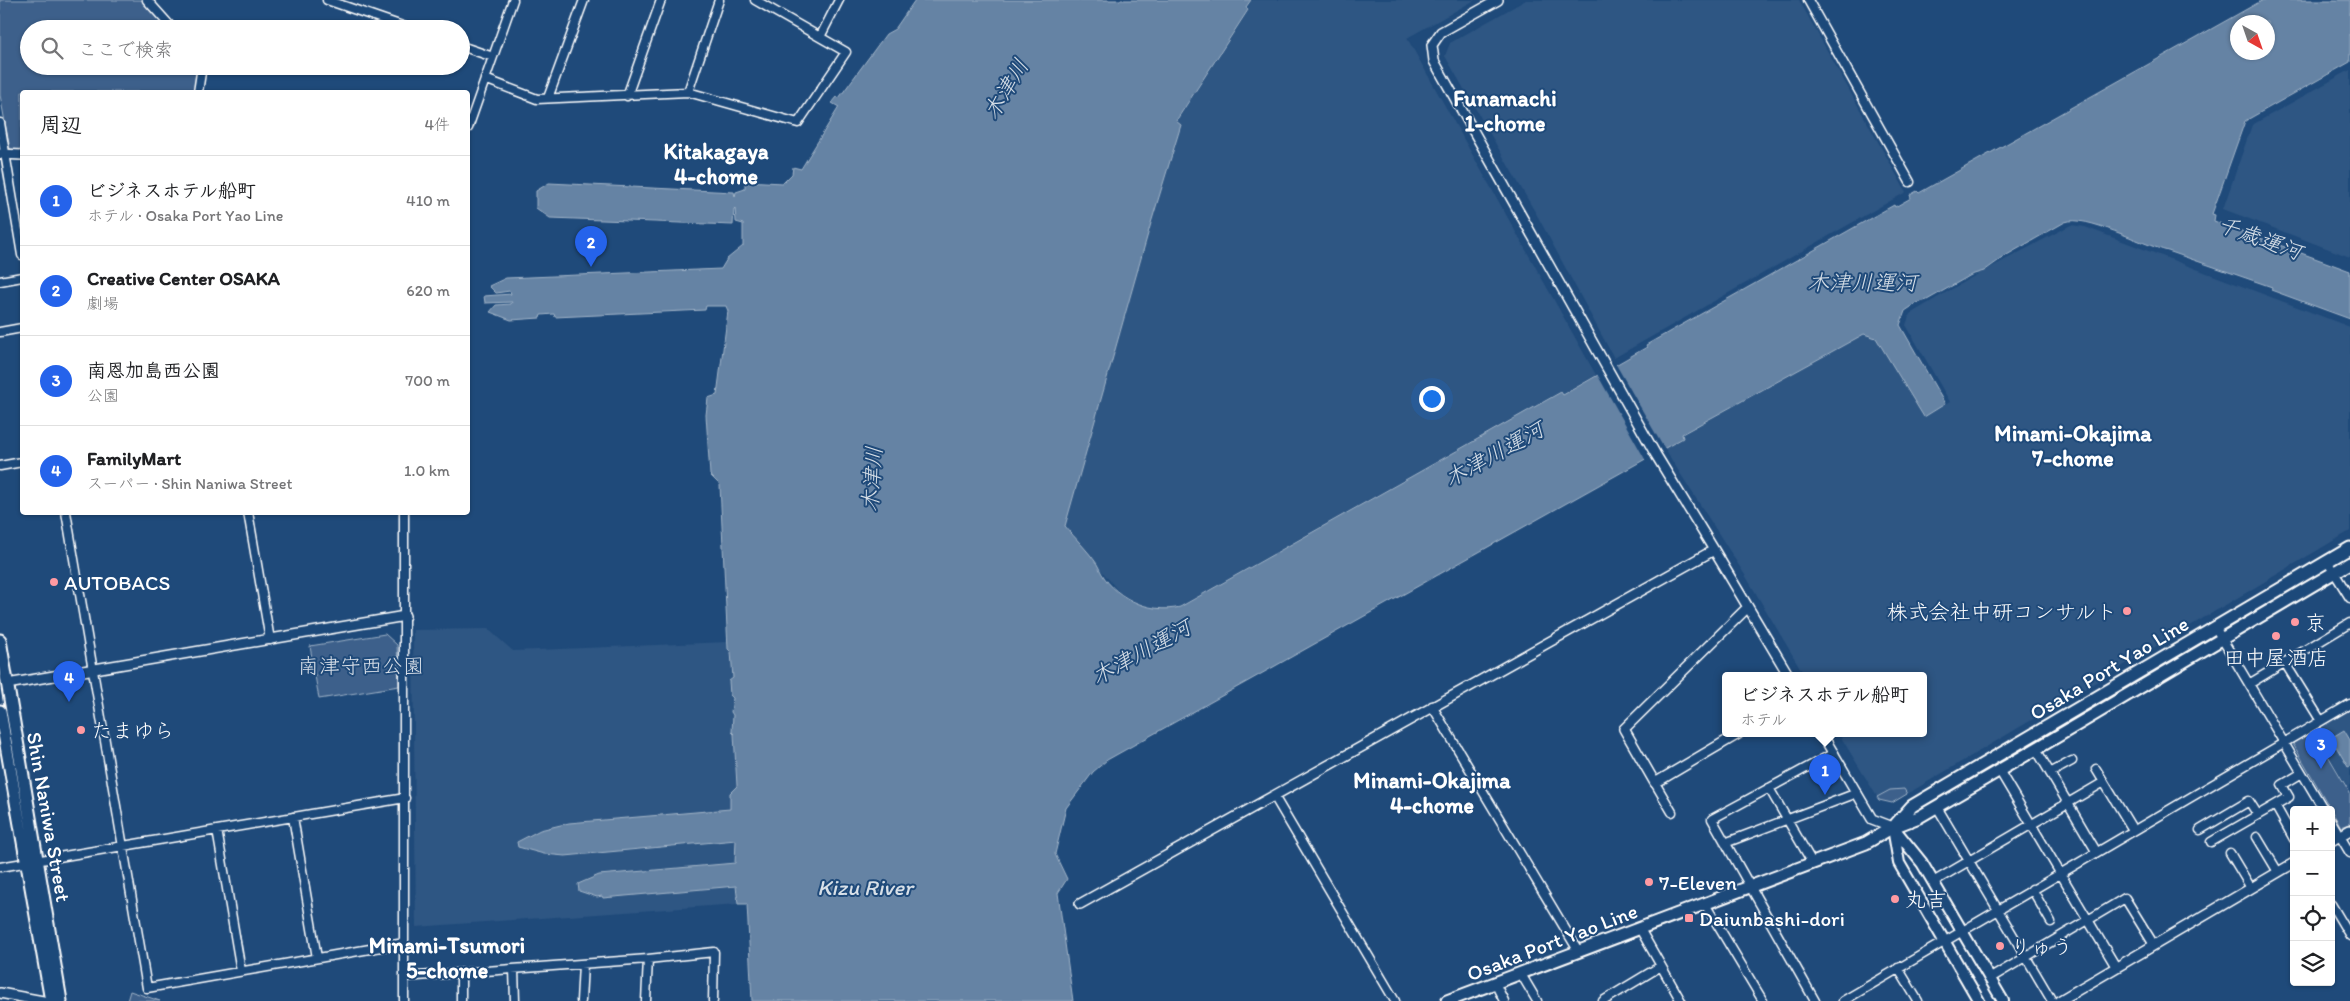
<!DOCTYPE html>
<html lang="ja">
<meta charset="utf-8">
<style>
body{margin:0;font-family:Itim,"Klee One",sans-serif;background:#f2f2f2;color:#202124}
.controls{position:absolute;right:15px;bottom:15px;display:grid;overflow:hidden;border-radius:5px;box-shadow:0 1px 4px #0004}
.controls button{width:45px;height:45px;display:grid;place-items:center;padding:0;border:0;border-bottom:1px solid #e0e0e0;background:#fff;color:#202124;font:25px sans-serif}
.compass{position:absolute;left:2230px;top:15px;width:45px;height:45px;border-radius:50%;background:#fff;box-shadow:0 1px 4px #0004;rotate:140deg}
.you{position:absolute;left:1431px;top:398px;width:18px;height:18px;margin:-12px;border:4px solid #fff;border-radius:50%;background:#1a73e8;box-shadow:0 0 0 8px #1a73e833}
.badge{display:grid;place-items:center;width:32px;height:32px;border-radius:50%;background:#2563eb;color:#fff;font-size:16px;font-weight:700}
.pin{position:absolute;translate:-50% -41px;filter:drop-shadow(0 1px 2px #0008)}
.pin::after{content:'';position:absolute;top:26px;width:18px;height:15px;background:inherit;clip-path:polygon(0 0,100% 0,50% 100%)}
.popup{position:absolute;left:1722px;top:672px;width:205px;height:65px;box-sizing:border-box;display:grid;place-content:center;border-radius:5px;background:#fff;filter:drop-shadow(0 1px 4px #0005);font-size:16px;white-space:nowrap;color:#757577}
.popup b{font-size:19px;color:#202124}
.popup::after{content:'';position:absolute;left:50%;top:100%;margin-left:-10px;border:10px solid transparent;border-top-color:#fff}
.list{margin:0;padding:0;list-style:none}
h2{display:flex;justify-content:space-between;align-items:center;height:65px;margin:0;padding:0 20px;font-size:21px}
h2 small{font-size:16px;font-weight:400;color:#757577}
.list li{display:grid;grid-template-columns:32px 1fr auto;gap:15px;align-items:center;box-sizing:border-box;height:90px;padding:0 20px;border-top:1px solid #e0e0e0}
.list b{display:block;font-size:19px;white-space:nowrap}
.list p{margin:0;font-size:16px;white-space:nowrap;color:#757577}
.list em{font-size:16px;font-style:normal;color:#757577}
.icon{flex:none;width:28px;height:28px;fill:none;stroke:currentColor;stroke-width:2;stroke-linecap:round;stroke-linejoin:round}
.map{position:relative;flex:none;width:2350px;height:1001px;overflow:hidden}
.search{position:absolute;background:#fff;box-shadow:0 1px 4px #0004;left:20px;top:20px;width:450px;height:55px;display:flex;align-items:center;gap:12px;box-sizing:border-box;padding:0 18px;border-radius:28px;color:#757577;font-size:19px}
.panel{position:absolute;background:#fff;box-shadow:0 1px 4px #0004;left:20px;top:90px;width:450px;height:425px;border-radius:5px}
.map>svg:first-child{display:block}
.built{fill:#2e5683}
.green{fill:#3c618b;stroke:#9eb0c5}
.water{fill:#6583a4;stroke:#a3b5c8;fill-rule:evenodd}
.pier{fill:#1f4a7a}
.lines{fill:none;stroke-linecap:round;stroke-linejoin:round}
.minor-casing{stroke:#fff;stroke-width:11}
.tertiary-casing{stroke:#fff;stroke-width:12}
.secondary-casing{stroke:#fff;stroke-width:14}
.primary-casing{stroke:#fff;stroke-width:15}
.minor{stroke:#1f4a7a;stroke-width:8}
.tertiary{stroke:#1f4a7a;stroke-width:9}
.secondary{stroke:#1f4a7a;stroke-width:10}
.primary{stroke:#1f4a7a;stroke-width:11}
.poi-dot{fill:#ff9aa2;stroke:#1f4a7a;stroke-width:2}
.labels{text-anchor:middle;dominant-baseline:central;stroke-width:4;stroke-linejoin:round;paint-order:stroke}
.poi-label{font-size:21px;fill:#fff;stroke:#1f4a7a;text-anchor:start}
.park-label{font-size:21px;fill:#d8dfe8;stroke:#1f4a7a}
.street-label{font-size:21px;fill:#fff;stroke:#1f4a7a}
.water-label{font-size:22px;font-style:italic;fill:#d8e0e8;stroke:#1f4a7a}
.neighbourhood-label{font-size:22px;font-weight:bold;fill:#fff;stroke:#1f4a7a}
</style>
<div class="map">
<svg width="2350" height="1001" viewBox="0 0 2350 1001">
<rect width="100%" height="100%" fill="#1f4a7a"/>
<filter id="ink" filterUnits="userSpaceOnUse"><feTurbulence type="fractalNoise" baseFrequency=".02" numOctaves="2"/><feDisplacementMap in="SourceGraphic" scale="10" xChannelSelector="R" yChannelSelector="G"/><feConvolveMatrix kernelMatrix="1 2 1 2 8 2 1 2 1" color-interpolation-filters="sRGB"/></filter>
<g filter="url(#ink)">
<!-- built -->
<path class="built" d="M1252,0H1475L1407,38L1596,375L1563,394L1561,391L1180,606L1166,610L1158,609L1135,602L1119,592L1065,526L1151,223L1181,126L1177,121L1249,10L1247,8Z
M1526,0H1799L1906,192L1614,358L1538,217L1445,56L1450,43Z
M2350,70V257L2223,209L2252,125Z
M2071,225L2085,227L2350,327V531L1892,803L1879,800L1839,734H1924V676H1805L1745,575L1664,448L1683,438L1682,435L1865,334L1876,338L1924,417L1950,402L1906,325L1910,314L1967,280Z
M488,629L513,651L727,642L728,649L731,652L733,678L730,694L733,698L731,712L733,715L732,731L734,734L737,786L730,793V810L732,841L736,840L738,904L416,927L413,630Z
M2350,709V791L2314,730Z"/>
<!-- green -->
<path class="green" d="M0,0H142L168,29H29V66H199L195,92H22V150L10,149L0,95Z
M385,634L397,645L399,686L319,699L310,646Z
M2313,730L2350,793V824L2341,827L2293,744L2294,741Z
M1904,789L1907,794L1892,803L1879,800L1877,797L1890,790Z
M130,991L160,1001H127Z"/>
<!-- water -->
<path class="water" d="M915,0H1251L1246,7L1248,10L1176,121L1181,125L1151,223L1065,526C1073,536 1095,558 1099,568C1111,596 1149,615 1180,607L1561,392L1563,395L1647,347L1646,345L1894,205L1895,207L1911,198L1910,195L1917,191L1919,193L2263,0H2350V62L2245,121L2212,214L2215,215L2214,221L2350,271V319L2271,290L2272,287L2168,251C2142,245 2086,214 2065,222L2005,256L1984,271L1971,275L1927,300L1917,303L1905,311L1900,325L1945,404L1924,417L1876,338L1864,334L1682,434L1683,438L1107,760L1093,772L1066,808L1055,854L1067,879L1058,893L1073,1001H752L747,904H738L736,886L603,898L602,896L597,897L579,891L578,884L599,875L735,863L736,840L565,856L544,854L518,847L517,842L540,830L569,823L730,809V793L737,786L734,734L732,732L733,715L731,712L733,698L730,695L729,681L733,678L731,652L728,649L720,485L710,475L706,415L708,398L717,395L728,311L726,306H706L705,310L555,317L554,314L541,315L540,318L511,320L490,312L496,305L511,304L512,302L485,303L484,296L511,294L510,291L496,293L489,286L506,278L721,269L727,259L743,246V224L736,222L735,208L734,209L733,225L550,218L536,208V191L549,183L734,192L735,197L736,192L745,189V181L783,183L792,174L793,167L801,169L839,107L832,103L837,97L839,98L886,34L895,29ZM2238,22H2268V52H2238Z
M2344,730L2350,740V766L2348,767L2331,738Z"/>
<!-- pier -->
<path class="pier" d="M1614,361L1665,450L1646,461L1597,374Z"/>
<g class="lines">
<defs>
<path id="minor" d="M147,0L173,29
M327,0L411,29
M1808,0L1910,182
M820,37L839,0
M461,46L493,57
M485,79L537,99L688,92L719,0
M198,92L202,66
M688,92L798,123L846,52L755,0
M627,96L661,0
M548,98L584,0
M0,123L22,255
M468,128L513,0
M0,281L22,277
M0,332L22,328
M0,466L22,462
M66,512L147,988L404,943
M248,512L270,640
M404,512V1001
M2327,561L2350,598
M2215,627L2324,810
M2285,663L2321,721
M2249,684L2350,623
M1432,706L1579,952
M2036,749L2096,851
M2096,769L2133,830
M1999,770L2116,967
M2050,773L2072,761
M1655,783L1672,812
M1769,788L1813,864
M1274,796L1395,1001
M2275,805L2294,839
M1937,807L2052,1001
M293,817L317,958
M2331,821L2350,853
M217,830L241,971
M2200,830L2249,801L2258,815
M2257,837L2278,872
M2211,842L2289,797L2282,785L2302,773
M1725,843L1857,793
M2230,853L2251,888
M0,867L405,798
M1933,882L2104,782
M2032,889L2051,922
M1705,904L1763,1001
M2331,904L2350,936
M1640,929L1681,1001
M1898,968L1918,1001
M514,969L515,1001
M461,973V1001
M1521,974L1537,1001
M404,977L648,959L714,952L713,1001
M1989,979L2125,898L2154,945
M1495,983L1504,1001
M581,1001L583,964
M646,1001L648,959
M1603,1001L1661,966
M1815,1001L1712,819L1834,753
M1843,1001L2350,704"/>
<path id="tertiary" d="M1498,0L1441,32L1432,45L1434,61L1656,455L1714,550L1789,676
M0,154L22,155
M7,684L405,616
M1738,734L1655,783L1624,729L1748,607
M1822,734L1872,819L1893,827
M2331,841L2350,830
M1080,904L1714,550
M0,993L43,1001
M2059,1001L2294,863"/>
<path id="secondary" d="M1893,827L1922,863L2003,1001
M1893,828L1899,863L1979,1001"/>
<path id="primary" d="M0,640L61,1001
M0,711L51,1001
M1896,824L1912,806L2350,548
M1447,1001L1866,843L1893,827L1919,817L2036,749L2350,563"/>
</defs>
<!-- minor casing -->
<use href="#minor" class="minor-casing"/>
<!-- tertiary casing -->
<use href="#tertiary" class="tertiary-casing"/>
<!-- secondary casing -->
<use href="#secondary" class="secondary-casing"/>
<!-- primary casing -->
<use href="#primary" class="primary-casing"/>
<!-- minor -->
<use href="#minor" class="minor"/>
<!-- tertiary -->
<use href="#tertiary" class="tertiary"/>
<!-- secondary -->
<use href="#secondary" class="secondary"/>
<!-- primary -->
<use href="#primary" class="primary"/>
</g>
</g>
<!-- markers -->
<g class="poi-dot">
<circle cx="54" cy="582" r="5"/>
<circle cx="2127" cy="611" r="5"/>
<circle cx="2295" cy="622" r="5"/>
<circle cx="2276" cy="636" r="5"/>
<circle cx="81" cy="730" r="5"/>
<circle cx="1649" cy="882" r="5"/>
<circle cx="1895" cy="899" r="5"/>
<rect x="1684" y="913" width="10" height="10" rx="2.5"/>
<circle cx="2000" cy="946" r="5"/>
</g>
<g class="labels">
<!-- poi labels -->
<g class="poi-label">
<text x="64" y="582">AUTOBACS</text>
<text x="2117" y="611" text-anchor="end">株式会社中研コンサルト</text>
<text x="2305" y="622">京</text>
<text x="2276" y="657" text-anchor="middle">田中屋酒店</text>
<text x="91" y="730">たまゆら</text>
<text x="1659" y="882">7-Eleven</text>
<text x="1905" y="899">丸吉</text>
<text x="1699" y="918">Daiunbashi-dori</text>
<text x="2010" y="946">りゅう</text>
</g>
<!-- park labels -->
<g class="park-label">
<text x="361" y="665">南津守西公園</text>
</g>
<!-- street labels -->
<g class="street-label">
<text transform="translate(2109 668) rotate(-31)">Osaka Port Yao Line</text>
<text transform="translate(49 817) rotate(80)">Shin Naniwa Street</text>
<text transform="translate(1552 942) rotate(-21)">Osaka Port Yao Line</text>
</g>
<!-- water labels -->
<g class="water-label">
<text transform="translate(1006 89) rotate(-59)">木津川</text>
<text transform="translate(2260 238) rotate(20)">千歳運河</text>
<text x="1862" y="282">木津川運河</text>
<text transform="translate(1494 454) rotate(-29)">木津川運河</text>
<text transform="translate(872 479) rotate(-86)">木津川</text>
<text transform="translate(1141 652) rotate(-29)">木津川運河</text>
<text x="865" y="887">Kizu River</text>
</g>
<!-- neighbourhood labels -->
<g class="neighbourhood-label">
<text x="1505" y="98">Funamachi<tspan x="1505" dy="25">1-chome</tspan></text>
<text x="716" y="151">Kitakagaya<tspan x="716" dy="25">4-chome</tspan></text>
<text x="2073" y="433">Minami-Okajima<tspan x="2073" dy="25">7-chome</tspan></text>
<text x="1432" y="780">Minami-Okajima<tspan x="1432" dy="25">4-chome</tspan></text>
<text x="447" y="945">Minami-Tsumori<tspan x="447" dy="25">5-chome</tspan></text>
</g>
</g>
</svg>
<div class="controls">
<button>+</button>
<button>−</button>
<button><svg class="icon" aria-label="locate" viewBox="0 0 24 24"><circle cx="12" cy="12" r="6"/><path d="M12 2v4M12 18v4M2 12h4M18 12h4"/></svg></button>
<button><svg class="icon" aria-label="layers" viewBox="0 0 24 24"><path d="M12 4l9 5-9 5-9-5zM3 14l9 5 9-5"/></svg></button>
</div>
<svg class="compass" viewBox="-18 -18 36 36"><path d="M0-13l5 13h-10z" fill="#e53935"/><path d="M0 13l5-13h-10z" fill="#757577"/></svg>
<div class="you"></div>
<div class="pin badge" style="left:1825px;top:795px">1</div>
<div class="popup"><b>ビジネスホテル船町</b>ホテル</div>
<div class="pin badge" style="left:591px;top:267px">2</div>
<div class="pin badge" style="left:2321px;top:769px">3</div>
<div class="pin badge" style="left:69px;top:702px">4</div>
<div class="search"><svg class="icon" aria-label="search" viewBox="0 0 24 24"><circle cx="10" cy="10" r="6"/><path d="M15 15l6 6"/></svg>ここで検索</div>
<section class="panel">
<h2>周辺<small>4件</small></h2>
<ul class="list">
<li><span class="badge">1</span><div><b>ビジネスホテル船町</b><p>ホテル · Osaka Port Yao Line</p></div><em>410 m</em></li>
<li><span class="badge">2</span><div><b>Creative Center OSAKA</b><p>劇場</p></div><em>620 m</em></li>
<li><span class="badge">3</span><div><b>南恩加島西公園</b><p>公園</p></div><em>700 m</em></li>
<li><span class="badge">4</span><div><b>FamilyMart</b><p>スーパー · Shin Naniwa Street</p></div><em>1.0 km</em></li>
</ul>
</section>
</div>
